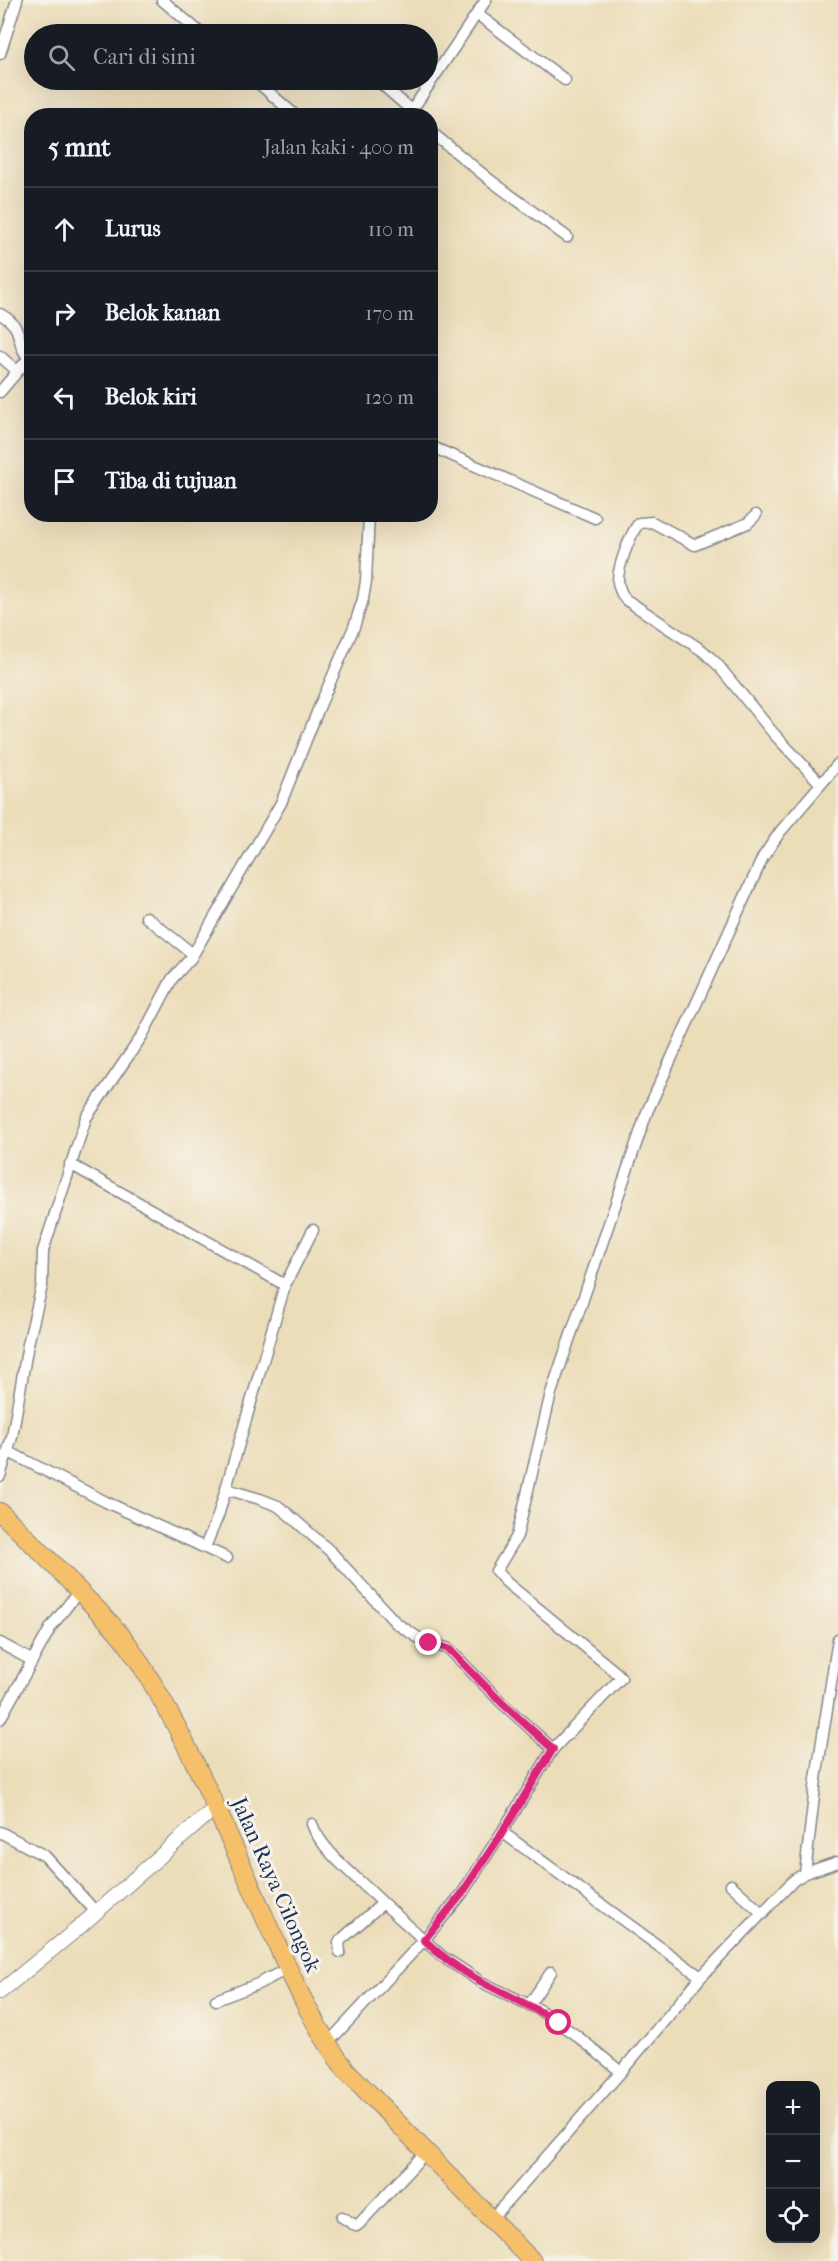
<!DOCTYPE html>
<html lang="id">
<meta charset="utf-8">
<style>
body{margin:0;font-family:"IM FELL French Canon",serif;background:#20242c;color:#f1f3f6}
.controls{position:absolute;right:18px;bottom:18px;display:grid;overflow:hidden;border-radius:12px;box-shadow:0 6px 24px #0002}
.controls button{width:54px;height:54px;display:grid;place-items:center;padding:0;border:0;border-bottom:2px solid #363941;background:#171b24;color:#f1f3f6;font:30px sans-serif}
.stop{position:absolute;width:18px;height:18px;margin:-14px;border:4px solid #db2777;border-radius:50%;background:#fff}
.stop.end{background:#db2777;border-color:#fff;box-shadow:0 2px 6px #0008}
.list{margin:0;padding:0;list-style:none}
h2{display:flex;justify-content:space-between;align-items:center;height:78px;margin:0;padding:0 24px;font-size:26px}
h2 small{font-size:20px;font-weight:400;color:#9ea1a6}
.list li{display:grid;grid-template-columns:39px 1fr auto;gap:18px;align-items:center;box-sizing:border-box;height:84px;padding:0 24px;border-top:2px solid #363941}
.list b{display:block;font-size:22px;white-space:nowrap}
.list em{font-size:20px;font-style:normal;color:#9ea1a6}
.icon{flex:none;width:33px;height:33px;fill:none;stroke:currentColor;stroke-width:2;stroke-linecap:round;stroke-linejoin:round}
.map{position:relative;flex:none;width:838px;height:2261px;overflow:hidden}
.search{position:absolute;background:#171b24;box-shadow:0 6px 24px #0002;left:24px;top:24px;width:414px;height:66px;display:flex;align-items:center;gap:15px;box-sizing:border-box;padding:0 21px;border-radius:33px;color:#9ea1a6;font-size:22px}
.panel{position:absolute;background:#171b24;box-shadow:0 6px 24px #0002;left:24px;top:108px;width:414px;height:414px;border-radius:24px}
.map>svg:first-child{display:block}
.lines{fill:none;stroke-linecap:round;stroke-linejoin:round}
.minor-casing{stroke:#84868c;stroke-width:13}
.tertiary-casing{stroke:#84868c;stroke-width:16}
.trunk-casing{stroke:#84868c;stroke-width:20}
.minor{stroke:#fff;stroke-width:10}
.tertiary{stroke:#fff;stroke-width:14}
.trunk{stroke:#f6c06b;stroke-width:18}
.route{stroke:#db2777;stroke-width:8}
.labels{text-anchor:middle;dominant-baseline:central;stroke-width:6;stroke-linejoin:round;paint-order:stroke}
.street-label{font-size:22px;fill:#1b2f5e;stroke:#f7f3e8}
</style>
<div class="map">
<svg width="838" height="2261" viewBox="0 0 838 2261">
<rect width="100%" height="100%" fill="#f7f3e8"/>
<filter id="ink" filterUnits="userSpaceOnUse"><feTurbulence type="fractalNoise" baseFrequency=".0167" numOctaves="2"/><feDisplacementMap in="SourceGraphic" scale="12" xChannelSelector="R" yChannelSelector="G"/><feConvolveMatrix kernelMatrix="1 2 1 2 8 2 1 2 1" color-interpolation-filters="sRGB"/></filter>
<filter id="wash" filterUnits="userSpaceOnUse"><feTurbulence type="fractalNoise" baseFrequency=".008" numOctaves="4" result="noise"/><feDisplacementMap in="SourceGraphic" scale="24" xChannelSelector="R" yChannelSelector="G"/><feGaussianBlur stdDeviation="1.35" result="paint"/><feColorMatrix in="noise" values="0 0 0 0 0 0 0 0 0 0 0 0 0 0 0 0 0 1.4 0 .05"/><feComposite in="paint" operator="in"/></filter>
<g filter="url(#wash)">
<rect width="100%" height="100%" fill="#ecddb9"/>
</g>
<g filter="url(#ink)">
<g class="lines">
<defs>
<path id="minor" d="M162,0L202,34
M477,14L565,80
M0,54L17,0
M255,80L296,116
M377,80L418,116
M408,116L486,0
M430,131L490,180L567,237
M0,314C28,329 12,344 32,361
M0,356L17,371
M0,392L28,359
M430,446L595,518
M756,515L748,523L695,545L652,522L639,523C631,532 617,569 618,582C619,589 621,593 625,599L703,651L717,664L774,734L820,783
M146,917L193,954
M70,1164L285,1285
M9,1452L106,1502L227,1558
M0,1476L12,1437L28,1344L42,1286L43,1251L86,1118L142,1036L172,979L191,958L281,803L318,710L354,627L363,599L366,581L369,514
M226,1489L260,1499L278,1506L288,1514L331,1552L396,1623L420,1639L449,1649L502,1703L553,1749
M205,1547L218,1516L285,1285L313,1230
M0,1643L31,1660
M0,1719L51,1627L79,1591
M312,1824C321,1851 361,1881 383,1903
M0,1832L45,1856L96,1912
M805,1873L816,1779L838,1639
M731,1885L763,1914
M340,1952L339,1942L343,1938L383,1903L443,1957L481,1982L538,2009L577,2036L621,2072
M701,1977L794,1880L805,1873L838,1862
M216,2000L258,1984L287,1969
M529,2005L551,1972
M327,2044L424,1940L461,1895L502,1832L553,1749L621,1678L618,1674L506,1582L496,1571L517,1536L551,1393L647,1112L763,857L780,832L838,764
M342,2217L356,2226L359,2224L426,2152
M491,2220L621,2072L701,1977L502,1832"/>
<path id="tertiary" d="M0,1992L76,1930L215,1808"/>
<path id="trunk" d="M0,1512C27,1538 54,1564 80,1592C97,1610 115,1626 129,1646C184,1728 225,1828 265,1918C290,1972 310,2022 346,2070L532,2261"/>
</defs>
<!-- minor casing -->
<use href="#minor" class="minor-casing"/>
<!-- tertiary casing -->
<use href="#tertiary" class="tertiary-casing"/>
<!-- trunk casing -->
<use href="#trunk" class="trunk-casing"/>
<!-- minor -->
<use href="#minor" class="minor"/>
<!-- tertiary -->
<use href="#tertiary" class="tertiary"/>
<!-- trunk -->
<use href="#trunk" class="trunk"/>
</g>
</g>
<g class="lines" filter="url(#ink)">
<!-- route -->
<path class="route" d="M429,1643L449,1649L502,1703L553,1749L502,1833L461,1895L424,1940C441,1956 459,1970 480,1981C507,1995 534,2007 559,2023"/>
</g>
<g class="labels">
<!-- street labels -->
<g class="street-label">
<text transform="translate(276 1885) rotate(66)">Jalan Raya Cilongok</text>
</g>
</g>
</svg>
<div class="controls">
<button>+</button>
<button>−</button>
<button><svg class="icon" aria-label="locate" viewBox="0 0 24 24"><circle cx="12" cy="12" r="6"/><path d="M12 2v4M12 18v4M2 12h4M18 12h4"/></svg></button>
</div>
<div class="stop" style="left:559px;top:2023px"></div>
<div class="stop end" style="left:429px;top:1643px"></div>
<div class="search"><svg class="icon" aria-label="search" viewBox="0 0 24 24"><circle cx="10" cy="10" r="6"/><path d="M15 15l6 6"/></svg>Cari di sini</div>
<section class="panel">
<h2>5 mnt<small>Jalan kaki · 400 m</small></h2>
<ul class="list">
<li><svg class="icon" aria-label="ahead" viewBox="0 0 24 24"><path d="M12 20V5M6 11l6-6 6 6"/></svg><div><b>Lurus</b></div><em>110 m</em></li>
<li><svg class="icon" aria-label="right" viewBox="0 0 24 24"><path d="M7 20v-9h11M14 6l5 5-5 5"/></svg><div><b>Belok kanan</b></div><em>170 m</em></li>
<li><svg class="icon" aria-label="left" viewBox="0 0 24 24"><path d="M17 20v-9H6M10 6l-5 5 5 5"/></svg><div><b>Belok kiri</b></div><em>120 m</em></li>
<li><svg class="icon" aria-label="arrive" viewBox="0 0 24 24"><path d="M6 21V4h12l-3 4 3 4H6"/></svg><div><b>Tiba di tujuan</b></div></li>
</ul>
</section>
</div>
